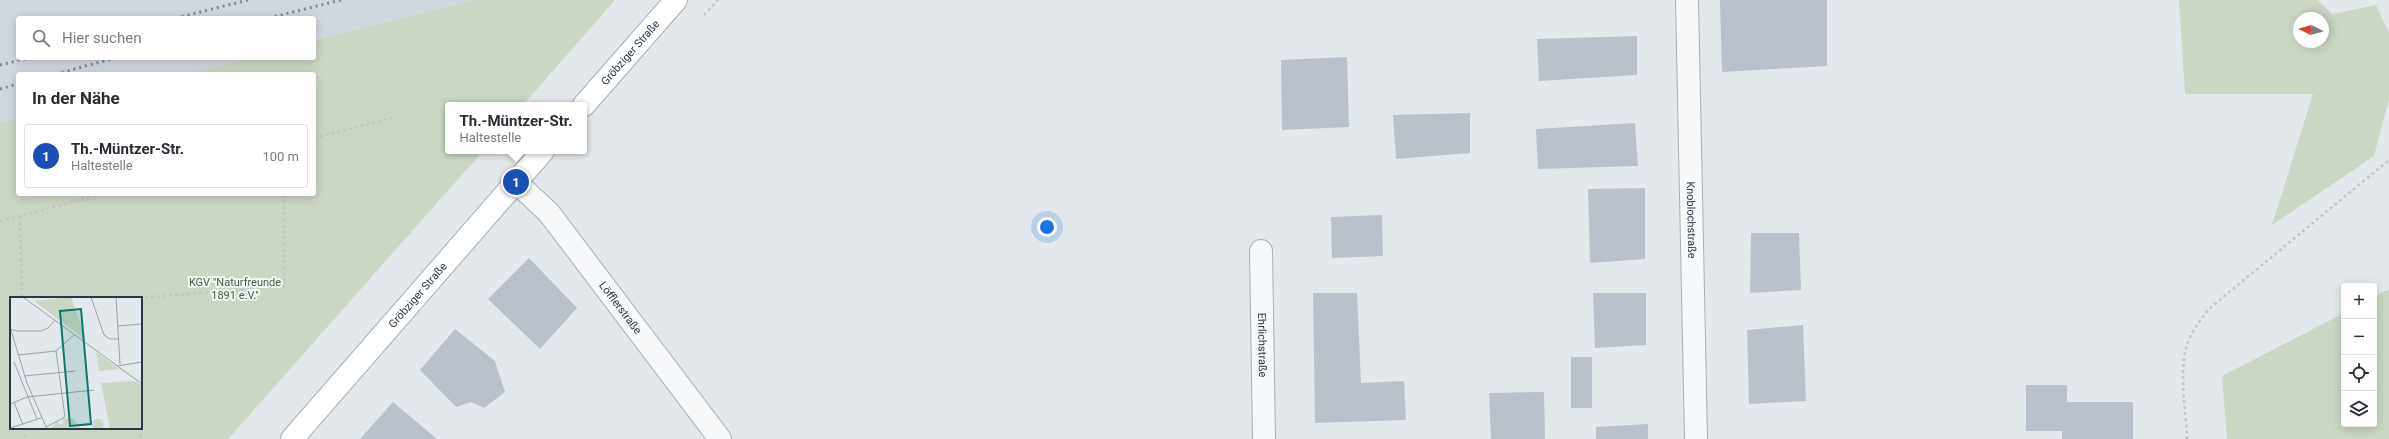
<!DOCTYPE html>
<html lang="de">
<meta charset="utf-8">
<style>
body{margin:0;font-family:Roboto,sans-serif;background:#f7f7f7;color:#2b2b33}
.controls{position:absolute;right:12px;bottom:12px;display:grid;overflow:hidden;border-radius:4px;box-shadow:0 2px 10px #0003}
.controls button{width:36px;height:36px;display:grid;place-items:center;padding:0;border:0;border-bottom:1px solid #e1e1e2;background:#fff;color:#2b2b33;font:20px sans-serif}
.compass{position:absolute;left:2293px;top:12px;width:36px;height:36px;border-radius:50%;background:#fff;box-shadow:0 2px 10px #0003;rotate:275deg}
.you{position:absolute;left:1047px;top:227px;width:14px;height:14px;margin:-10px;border:3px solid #fff;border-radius:50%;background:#1a73e8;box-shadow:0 0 0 6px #1a73e833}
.badge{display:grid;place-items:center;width:26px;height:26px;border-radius:50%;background:#0b8043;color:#fff;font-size:13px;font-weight:700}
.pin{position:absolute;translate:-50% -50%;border:2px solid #fff;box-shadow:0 1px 4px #0006}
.popup{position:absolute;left:445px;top:102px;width:142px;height:52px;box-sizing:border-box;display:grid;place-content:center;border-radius:4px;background:#fff;filter:drop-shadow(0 1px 3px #0005);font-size:13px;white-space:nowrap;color:#7c7c81}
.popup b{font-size:15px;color:#2b2b33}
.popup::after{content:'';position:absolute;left:50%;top:100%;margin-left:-8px;border:8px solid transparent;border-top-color:#fff}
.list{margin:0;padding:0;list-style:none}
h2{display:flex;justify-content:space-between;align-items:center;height:52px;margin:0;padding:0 16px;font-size:17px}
h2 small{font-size:13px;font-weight:400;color:#7c7c81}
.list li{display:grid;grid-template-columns:26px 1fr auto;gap:12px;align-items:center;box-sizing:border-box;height:64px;margin:0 8px 8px;padding:0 8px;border:1px solid #e1e1e2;border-radius:4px}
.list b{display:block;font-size:15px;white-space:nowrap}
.list p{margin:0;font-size:13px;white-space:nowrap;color:#7c7c81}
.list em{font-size:13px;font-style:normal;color:#7c7c81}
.icon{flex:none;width:22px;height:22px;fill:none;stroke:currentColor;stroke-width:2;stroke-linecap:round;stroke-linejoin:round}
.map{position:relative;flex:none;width:2389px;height:439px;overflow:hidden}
.search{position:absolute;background:#fff;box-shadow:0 2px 10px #0003;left:16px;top:16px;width:300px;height:44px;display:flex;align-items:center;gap:10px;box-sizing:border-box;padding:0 14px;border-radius:4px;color:#7c7c81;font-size:15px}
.panel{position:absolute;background:#fff;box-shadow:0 2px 10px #0003;left:16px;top:72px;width:300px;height:124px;border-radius:4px}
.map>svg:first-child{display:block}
.built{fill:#d1d7de}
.green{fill:#cbd6c4;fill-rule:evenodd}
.building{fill:#bac1ca}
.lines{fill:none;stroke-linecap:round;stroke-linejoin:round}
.minor-casing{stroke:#a8afb7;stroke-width:24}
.secondary-casing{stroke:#a8afb7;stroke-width:24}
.path{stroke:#c2c6cb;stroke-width:2.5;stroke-dasharray:3 3;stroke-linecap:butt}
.minor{stroke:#f7f8fa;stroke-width:22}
.secondary{stroke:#fff;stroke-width:22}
.rail{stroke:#7c8997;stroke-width:3;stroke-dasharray:2 4;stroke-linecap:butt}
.labels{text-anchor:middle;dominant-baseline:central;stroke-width:4;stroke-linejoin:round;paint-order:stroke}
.street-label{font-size:11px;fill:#2a3746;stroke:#f3f6f9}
.park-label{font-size:11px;fill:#436236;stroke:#f3f6f9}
.inset-road{fill:none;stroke:#99a1aa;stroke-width:1}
.view{fill:#0f766e;fill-opacity:0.15;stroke:#0f766e;stroke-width:2}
.inset-edge{fill:none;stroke:#2a3746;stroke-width:2}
</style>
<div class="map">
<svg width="2389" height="439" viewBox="0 0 2389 439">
<rect width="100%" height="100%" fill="#e3e8ec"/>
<!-- built -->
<path class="built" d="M0,0H476L314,40V18H18V58H245L185,74H18V118L0,123Z"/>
<!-- green -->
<path class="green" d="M476,0H615L523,105H448V151H483L228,439H0V123L18,118V194H314V74H185L245,58H314V40ZM11,298H141V428H11Z
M2179,0H2318L2332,14L2376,5L2389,33V99L2374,156L2272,225L2313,94H2185ZM2299,18H2323V42H2299Z
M2389,289V439H2227L2222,376L2344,313V424H2374V297Z"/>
<!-- building -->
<path class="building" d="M1720,0H1827V66L1722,72Z
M1637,36V75L1539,81L1537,39Z
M1347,57L1349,127L1282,130L1281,60Z
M1470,113V153L1396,159L1393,115Z
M1635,123L1638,166L1538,169L1536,129Z
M1645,188V259L1590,263L1588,189Z
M1382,215L1383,256L1332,258L1331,217Z
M1751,233H1799L1801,290L1750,293Z
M529,258L577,308L540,349L488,299Z
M1313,293H1357L1361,383L1404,381L1406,420L1315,423Z
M1593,293H1646V345L1595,348Z
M1803,325L1806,401L1749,404L1747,330Z
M455,329L495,361L505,392L484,408L471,402L456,407L420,370Z
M1571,357H1592V408H1571Z
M2026,385H2067V402H2133V439H2062V431H2026Z
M1544,392L1545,439H1491L1489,393Z
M393,402L437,439H360Z
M1648,424V439H1596V427Z"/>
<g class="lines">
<defs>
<g id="minor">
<path id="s1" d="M1687,0L1696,439"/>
<path id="s2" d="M516,182L549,213L720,439"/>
<path id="s3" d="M1261,251L1264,439"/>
</g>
<g id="secondary">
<path id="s4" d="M584,105L676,0"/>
<path id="s5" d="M292,439L543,151"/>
</g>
</defs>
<!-- minor casing -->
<use href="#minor" class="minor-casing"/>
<!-- secondary casing -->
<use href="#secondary" class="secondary-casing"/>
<!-- path -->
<path class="path" d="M704,15L718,0
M314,138L392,118
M20,216L22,298
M0,221L103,194
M139,298L284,286V194
M25,428V439
M141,428V439
M2187,439C2186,409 2178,371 2188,342C2193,329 2201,319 2210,308L2389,160"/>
<!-- minor -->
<use href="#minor" class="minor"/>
<!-- secondary -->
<use href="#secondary" class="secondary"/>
<!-- rail -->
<path class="rail" d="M176,18L248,0
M269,18L341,0
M0,65L28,58
M56,74L115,58
M0,89L18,84"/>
</g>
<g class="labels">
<!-- street labels -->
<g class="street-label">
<text stroke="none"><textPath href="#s4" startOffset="70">Gröbziger Straße</textPath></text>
<text stroke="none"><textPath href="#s1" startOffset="220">Knoblochstraße</textPath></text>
<text stroke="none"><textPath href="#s5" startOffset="191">Gröbziger Straße</textPath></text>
<text stroke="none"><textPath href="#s2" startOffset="164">Löfflerstraße</textPath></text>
<text stroke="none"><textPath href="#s3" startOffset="94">Ehrlichstraße</textPath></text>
</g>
<!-- park labels -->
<g class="park-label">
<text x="235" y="282">KGV "Naturfreunde<tspan x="235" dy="13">1891 e.V."</tspan></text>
</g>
</g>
<!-- overview -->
<g transform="translate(10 297)">
<rect width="132" height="132" fill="#e3e8ec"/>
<path d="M61,0L72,30L76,43L24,4ZM86,55L109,72L89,74ZM124,84L132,89V132H100L91,86ZM63,121L71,132H41L46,125L53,128L52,122ZM82.5 127a5.5 5.5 0 1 1 11 0a5.5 5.5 0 1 1-11 0Z" fill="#cbd6c4"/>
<path class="inset-road" d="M13,0L132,87M81,0L94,38L100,42H108M106,0L110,67M108,29L132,27M0,32L7,34H31L38,31L45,23M1,33L17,86L37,132M8,58L46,54L64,38M4,65L27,122M107,69L132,65M14,79L65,74M4,105L13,128M0,107L17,100L84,93M36,130L55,120L46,54M0,131L31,121"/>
<path class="view" d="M71,12L81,127L60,129L50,14Z"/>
<rect width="132" height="132" class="inset-edge"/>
</g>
</svg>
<div class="controls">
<button>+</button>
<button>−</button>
<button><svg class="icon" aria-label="locate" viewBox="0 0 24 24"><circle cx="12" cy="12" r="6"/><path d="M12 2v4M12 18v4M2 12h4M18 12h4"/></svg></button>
<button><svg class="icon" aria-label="layers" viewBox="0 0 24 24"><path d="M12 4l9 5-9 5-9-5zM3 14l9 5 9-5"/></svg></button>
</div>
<svg class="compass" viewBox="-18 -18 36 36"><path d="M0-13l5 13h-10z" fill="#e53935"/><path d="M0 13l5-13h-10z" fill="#7c7c81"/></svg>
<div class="you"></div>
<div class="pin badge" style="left:516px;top:182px;background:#1a4fb4">1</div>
<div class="popup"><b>Th.-Müntzer-Str.</b>Haltestelle</div>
<div class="search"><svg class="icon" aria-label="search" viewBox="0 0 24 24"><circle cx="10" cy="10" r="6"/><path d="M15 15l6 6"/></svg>Hier suchen</div>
<section class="panel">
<h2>In der Nähe<small></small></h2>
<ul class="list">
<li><span class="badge" style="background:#1a4fb4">1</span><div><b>Th.-Müntzer-Str.</b><p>Haltestelle</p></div><em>100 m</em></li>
</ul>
</section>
</div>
